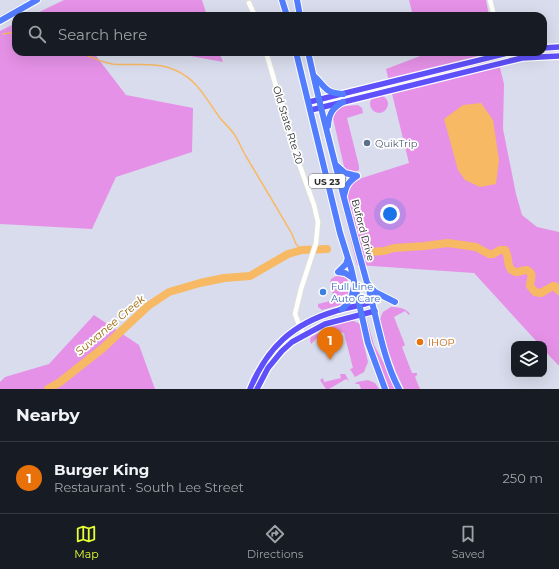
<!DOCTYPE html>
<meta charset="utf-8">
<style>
body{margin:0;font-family:Montserrat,sans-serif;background:#20242c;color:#f1f3f6}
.controls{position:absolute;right:12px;bottom:12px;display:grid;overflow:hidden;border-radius:8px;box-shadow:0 4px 16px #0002}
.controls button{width:36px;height:36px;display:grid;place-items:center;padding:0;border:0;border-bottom:1px solid #363941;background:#171b24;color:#f1f3f6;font:20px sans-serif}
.you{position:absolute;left:390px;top:214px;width:14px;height:14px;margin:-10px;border:3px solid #fff;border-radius:50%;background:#1a73e8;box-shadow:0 0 0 6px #1a73e833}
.badge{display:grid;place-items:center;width:26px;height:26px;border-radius:50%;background:#e5ff34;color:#fff;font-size:13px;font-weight:700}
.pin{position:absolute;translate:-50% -33px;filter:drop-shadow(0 1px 2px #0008)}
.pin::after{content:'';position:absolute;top:21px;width:14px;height:12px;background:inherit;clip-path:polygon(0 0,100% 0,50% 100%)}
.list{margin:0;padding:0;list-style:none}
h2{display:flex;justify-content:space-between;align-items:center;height:52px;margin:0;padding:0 16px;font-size:17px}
h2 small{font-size:13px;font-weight:400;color:#9ea1a6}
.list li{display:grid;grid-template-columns:26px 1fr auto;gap:12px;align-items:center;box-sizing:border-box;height:72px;padding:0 16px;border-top:1px solid #363941}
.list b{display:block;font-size:15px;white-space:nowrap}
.list p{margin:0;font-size:13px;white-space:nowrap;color:#9ea1a6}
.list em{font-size:13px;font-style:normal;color:#9ea1a6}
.icon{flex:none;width:22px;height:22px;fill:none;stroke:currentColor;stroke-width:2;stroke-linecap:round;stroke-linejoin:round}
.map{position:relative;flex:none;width:559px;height:389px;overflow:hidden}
.search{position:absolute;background:#171b24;box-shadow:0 4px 16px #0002;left:12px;right:12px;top:12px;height:44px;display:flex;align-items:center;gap:10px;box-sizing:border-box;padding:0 14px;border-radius:12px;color:#9ea1a6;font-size:15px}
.sheet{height:124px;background:#171b24}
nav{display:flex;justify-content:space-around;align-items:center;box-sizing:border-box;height:56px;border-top:1px solid #363941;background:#171b24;font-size:11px;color:#9ea1a6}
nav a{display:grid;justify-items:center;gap:2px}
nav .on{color:#e5ff34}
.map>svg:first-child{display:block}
.green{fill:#e591e7}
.water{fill:#f7b964}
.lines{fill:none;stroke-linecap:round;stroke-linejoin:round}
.stream{stroke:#f7b964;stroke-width:1.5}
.river{stroke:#f7b964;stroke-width:8}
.minor-casing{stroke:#e1e3cf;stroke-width:6}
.major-casing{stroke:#fff;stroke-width:8}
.highway-casing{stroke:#fff;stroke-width:8}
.minor{stroke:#fff;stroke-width:4.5}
.major{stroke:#5e50fa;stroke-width:5.5}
.highway{stroke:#527dff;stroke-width:6}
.service-dot{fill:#5c6f8a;stroke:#fff;stroke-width:1.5}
.shop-dot{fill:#3f7fe0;stroke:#fff;stroke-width:1.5}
.food-dot{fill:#e8710a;stroke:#fff;stroke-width:1.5}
.labels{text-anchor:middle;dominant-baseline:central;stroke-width:3.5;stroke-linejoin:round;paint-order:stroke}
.shield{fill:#fff;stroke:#696969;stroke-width:1}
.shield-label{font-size:9px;font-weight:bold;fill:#292929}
.street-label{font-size:10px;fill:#292929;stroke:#fff}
.service-label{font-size:10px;fill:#4e5e75;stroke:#fff;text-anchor:start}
.shop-label{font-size:10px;fill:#366cbe;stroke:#fff;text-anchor:start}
.food-label{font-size:10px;fill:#c56008;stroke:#fff;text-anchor:start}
.water-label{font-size:11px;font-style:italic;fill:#9b6705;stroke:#fff}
</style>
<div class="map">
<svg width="559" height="389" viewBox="0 0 559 389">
<rect width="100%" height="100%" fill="#d9dcec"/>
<!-- green -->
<path class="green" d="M64,0H202L207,16H31Z
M409,0H486L489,16H413Z
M16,23V52H93L126,95L193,108L192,152L116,177L92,229L0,224V31Z
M169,52H219L223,62Z
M422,52H496L504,84L503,129L516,194L522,215L537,227L559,232V366L544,350V344H539L474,273L357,265L337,186L409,163L386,69L423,55Z
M370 104a9 9 0 1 1 18 0a9 9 0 1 1-18 0Z
M358,105L362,108L363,113L347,118L359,166V170L354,173L345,171L333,118C336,105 346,106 358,105Z
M343,275L347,277L350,295L344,304L322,310L318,307V304L334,300L330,282C331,276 338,276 343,275Z
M391,307C398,307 406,308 410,314L409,315L405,311L394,317L405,345L402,347L412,373H417V375L415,377L420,389H404L396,372L388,350L380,319L383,312Z
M94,315L139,345L155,389H0V382L5,377L49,364Z
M367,320L374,345L386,367L395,389H388L374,352L366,321Z
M348,321H354L360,324L362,337L368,362L364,372L355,377L350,369L353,368L344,333L341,332L317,338L311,344L310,340L311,337L330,327Z
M340,374H345L349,381L346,379L329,389H326L320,380L323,378L324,382L341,378Z
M368,380L375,383L379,389H361L359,384H355L357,382Z"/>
<!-- water -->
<path class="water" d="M481,103L493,120L499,160L496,184L480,187L465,180L458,170L444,119L463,105Z"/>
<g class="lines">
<!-- stream -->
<path class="stream" d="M3,34L16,32
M78,52C89,56 101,62 112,64C134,66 155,61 175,70C198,80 206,99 220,118C224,123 230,128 234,134C239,141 242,150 247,158C262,183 277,208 292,234L296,244L302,250"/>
<!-- river -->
<path class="river" d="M370,252L384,251L394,248L424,246L448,243L476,247L489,254H493L500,250H505C510,256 505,271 517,272C520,272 523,270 527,270C535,274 530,279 530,286L535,292L541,293L553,286H555L559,291
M48,389L60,382L103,348L148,306L169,292L200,283L224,278L250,276L288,254L302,250L327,249"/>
<defs>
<path id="minor" d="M490,0L494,16
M249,3L255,16
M266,52L297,158L314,205L318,222L316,243L301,289L295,314L303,335"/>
<path id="major" d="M543,48L559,47
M309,102L512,52
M311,110L522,58L559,56
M250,389C267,348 292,324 336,311C348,307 360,306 372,302
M257,389L268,368L282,351L292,342L325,324L375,311"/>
<path id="highway" d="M282,0L287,16
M297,0L300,16
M0,21L37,0
M296,52L340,233L351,268L368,343L385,389
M308,52C326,132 347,211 369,290C377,320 384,362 399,389
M314,76C326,87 324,93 343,94
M328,126C329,114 332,108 343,102
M336,165L345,173L357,176
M344,196C346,186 348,182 357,176
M338,272L346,264L348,258
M338,272L345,273L353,278
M368,284L375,292L395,302
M342,309C350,303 352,296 354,286"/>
</defs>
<!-- minor casing -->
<use href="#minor" class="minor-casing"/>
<!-- major casing -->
<use href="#major" class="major-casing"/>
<!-- highway casing -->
<use href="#highway" class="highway-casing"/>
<!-- minor -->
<use href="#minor" class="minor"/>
<!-- major -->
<use href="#major" class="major"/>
<!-- highway -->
<use href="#highway" class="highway"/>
</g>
<!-- markers -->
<circle class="service-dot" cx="367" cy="143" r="4"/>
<circle class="shop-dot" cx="323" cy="292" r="4"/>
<circle class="food-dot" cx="420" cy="342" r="4"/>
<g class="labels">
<!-- shield labels -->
<rect class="shield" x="309" y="174" width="36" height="14" rx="3"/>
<g class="shield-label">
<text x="327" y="181">US 23</text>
</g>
<!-- street labels -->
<g class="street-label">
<text transform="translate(288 125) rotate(73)">Old State Rte 20</text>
<text transform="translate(363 230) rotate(75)">Buford Drive</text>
</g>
<!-- service labels -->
<g class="service-label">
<text x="375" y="143">QuikTrip</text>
</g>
<!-- shop labels -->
<g class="shop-label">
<text x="331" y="286">Full Line<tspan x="331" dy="12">Auto Care</tspan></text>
</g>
<!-- food labels -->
<g class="food-label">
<text x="428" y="342">IHOP</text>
</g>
<!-- water labels -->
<g class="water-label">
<text transform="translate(110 325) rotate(-40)">Suwanee Creek</text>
</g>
</g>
</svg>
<div class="controls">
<button><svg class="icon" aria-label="layers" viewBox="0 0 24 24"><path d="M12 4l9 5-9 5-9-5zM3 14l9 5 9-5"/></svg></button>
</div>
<div class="you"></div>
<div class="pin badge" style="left:330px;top:360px;background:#e8710a">1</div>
<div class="search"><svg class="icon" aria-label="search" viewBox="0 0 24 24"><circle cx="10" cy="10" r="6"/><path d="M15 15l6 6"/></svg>Search here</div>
</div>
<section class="sheet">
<h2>Nearby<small></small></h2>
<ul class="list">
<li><span class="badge" style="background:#e8710a">1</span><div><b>Burger King</b><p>Restaurant · South Lee Street</p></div><em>250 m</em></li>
</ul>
</section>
<nav>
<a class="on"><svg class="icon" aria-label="map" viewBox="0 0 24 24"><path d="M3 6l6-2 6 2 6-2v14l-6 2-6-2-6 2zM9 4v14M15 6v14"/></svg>Map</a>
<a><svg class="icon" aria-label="directions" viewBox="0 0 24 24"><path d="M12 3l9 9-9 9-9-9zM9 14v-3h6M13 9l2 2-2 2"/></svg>Directions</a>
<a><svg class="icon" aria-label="saved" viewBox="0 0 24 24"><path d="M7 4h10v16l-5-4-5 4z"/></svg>Saved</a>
</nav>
